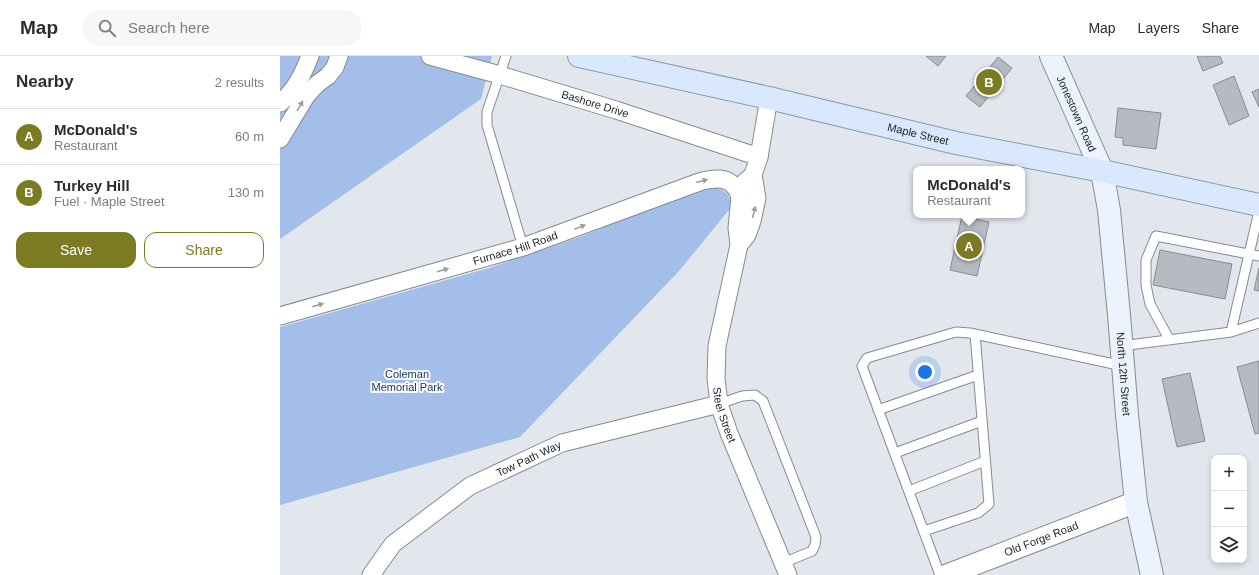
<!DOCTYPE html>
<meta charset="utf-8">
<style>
body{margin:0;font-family:Helvetica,sans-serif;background:#f7f7f7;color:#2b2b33}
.controls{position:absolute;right:12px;bottom:12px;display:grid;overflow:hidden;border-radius:8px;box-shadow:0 2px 6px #0003}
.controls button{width:36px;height:36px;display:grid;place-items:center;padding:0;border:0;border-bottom:1px solid #e1e1e2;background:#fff;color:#2b2b33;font:20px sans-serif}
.you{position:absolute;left:645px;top:316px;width:14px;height:14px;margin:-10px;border:3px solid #fff;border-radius:50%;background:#1a73e8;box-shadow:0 0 0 6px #1a73e833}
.badge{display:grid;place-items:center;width:26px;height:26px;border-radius:50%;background:#7c7b23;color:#fff;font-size:13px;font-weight:700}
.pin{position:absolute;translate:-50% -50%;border:2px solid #fff;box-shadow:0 1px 4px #0006}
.popup{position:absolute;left:633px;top:110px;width:112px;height:52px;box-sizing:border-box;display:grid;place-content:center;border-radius:8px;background:#fff;filter:drop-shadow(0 1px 3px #0005);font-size:13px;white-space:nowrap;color:#7c7c81}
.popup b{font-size:15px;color:#2b2b33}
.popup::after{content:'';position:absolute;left:50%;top:100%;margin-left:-8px;border:8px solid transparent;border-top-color:#fff}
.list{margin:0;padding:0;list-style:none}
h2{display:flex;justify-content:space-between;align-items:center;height:52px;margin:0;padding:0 16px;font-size:17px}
h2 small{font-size:13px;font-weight:400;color:#7c7c81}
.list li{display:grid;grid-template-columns:26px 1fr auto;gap:12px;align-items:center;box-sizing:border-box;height:56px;padding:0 16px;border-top:1px solid #e1e1e2}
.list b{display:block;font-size:15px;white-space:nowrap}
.list p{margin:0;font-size:13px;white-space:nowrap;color:#7c7c81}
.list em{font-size:13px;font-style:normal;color:#7c7c81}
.actions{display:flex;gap:8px;padding:12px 16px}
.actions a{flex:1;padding:9px 0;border:1px solid #7c7b23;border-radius:12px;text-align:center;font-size:14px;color:#7c7b23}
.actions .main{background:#7c7b23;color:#fff}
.icon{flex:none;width:22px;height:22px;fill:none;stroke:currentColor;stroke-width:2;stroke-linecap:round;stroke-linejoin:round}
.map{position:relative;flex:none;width:979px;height:519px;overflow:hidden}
header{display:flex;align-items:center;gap:24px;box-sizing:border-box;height:56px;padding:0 20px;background:#fff;border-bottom:1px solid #e1e1e2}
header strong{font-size:19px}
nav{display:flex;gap:22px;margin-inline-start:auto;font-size:14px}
.search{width:280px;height:36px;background:#f7f7f7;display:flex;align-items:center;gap:10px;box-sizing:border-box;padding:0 14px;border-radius:22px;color:#7c7c81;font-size:15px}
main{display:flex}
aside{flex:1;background:#fff}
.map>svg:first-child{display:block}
.green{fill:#a2bee9}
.building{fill:#b6bbc2;stroke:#878c93}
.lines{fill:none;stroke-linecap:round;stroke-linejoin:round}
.service-casing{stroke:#868a91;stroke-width:11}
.minor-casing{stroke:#868a91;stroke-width:19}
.tertiary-casing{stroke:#868a91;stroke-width:23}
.secondary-casing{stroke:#868a91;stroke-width:24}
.primary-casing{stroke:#8899b3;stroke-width:24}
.service{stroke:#fff;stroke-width:9}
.minor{stroke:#fff;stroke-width:17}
.tertiary{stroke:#fff;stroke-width:21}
.secondary{stroke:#ecf3ff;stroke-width:22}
.primary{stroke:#d9e8ff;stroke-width:22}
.oneway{fill:#9c9c9e}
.labels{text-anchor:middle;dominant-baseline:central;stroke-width:4;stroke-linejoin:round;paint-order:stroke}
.street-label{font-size:11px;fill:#232427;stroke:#fff}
.park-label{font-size:11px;fill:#12356a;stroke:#fff}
</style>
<header>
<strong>Map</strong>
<div class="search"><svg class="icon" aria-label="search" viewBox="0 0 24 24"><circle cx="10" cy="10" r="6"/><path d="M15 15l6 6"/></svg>Search here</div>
<nav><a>Map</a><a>Layers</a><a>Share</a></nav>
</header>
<main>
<aside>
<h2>Nearby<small>2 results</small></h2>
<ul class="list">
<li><span class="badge">A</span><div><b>McDonald's</b><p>Restaurant</p></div><em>60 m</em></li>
<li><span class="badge">B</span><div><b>Turkey Hill</b><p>Fuel · Maple Street</p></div><em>130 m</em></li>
</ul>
<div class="actions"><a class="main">Save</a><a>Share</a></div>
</aside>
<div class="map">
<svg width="979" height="519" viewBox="0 0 979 519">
<rect width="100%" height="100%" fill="#e2e7ee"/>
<!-- green -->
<path class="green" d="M0,0H212L201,43L0,183Z
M422,131C439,131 446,131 453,149L399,215L240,381L0,449V271L209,212L300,181Z"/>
<!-- building -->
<path class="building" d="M646,0H666L658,10Z
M917,0H940L943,7L923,15Z
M718,1L732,12L700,51L686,40Z
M954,20L969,60L949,69L933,29Z
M979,33V51L972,36Z
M838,52L881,57L876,93L843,89V82L835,81Z
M682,160L709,166L697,220L670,214Z
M880,194L952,208L945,243L873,229Z
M979,212V235L974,234Z
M979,305V377L975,378L957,311Z
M910,317L925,385L897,391L882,323Z"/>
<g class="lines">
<defs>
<path id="service" d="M226,0L207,56V69L243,191
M951,276L979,155
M889,283L870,248L866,229V204L876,180L979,200
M841,290L951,276L979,267
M439,348L462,340L475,339L483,345L536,481L535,489L532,495L503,507
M598,354L698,319
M615,397L702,365
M629,435L705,405
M644,475L698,457L709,448L695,278
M660,519L582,310L587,302L676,276L690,277L843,310"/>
<g id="minor">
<path id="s1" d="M150,0L220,19L336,54L479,101"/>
<path d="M0,47C15,35 23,18 30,0"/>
<path d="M0,83L26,40L37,28L48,20L55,11L59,0"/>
<path id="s2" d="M473,119L465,126L460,140L457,172L459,189L437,290L436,322L439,348L449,377L508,519"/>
<path d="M459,189L467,179L472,165L477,142L473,119L479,101L489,42"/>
<path id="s3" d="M0,260L243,191L422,125C440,121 452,121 460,140"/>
<path id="s4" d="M91,519L113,488L190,430L282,387L439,348"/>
</g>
<g id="tertiary">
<path id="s5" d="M667,519L856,446"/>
</g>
<g id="secondary">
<path id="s6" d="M771,0L822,115L829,154L839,259L847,359L856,446L872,519"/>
</g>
<g id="primary">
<path id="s7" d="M299,0L489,42L676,87L822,115L979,149"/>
</g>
</defs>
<!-- service casing -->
<use href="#service" class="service-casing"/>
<!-- minor casing -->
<use href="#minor" class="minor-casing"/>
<!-- tertiary casing -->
<use href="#tertiary" class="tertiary-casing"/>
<!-- secondary casing -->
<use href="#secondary" class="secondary-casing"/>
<!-- primary casing -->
<use href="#primary" class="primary-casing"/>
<!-- service -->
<use href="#service" class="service"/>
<!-- minor -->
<use href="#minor" class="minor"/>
<!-- tertiary -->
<use href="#tertiary" class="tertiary"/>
<!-- secondary -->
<use href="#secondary" class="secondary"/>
<!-- primary -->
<use href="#primary" class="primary"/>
</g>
<!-- one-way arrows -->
<defs><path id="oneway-solid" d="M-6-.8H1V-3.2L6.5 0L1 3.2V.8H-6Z"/></defs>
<g class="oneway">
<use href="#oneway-solid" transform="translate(20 50) rotate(-60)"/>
<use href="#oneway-solid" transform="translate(422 125) rotate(-15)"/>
<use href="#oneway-solid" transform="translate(474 156) rotate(-77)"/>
<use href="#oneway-solid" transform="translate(300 171) rotate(-22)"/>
<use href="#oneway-solid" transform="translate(163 214) rotate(-16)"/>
<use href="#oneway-solid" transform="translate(38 249) rotate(-16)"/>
</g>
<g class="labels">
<!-- street labels -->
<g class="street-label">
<text stroke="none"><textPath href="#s1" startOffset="172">Bashore Drive</textPath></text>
<text stroke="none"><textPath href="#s6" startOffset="63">Jonestown Road</textPath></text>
<text stroke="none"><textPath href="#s7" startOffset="348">Maple Street</textPath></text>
<text stroke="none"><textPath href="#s3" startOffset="245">Furnace Hill Road</textPath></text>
<text stroke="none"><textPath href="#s6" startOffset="330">North 12th Street</textPath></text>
<text stroke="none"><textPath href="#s2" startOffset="248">Steel Street</textPath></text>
<text stroke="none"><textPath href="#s4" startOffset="199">Tow Path Way</textPath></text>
<text stroke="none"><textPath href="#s5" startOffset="101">Old Forge Road</textPath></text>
</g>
<!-- park labels -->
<g class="park-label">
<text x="127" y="318">Coleman<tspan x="127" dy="13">Memorial Park</tspan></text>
</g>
</g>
</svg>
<div class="controls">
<button>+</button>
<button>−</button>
<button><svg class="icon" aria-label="layers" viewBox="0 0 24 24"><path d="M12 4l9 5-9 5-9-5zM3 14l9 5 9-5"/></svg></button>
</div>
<div class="you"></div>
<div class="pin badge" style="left:689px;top:190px">A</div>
<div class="popup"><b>McDonald's</b>Restaurant</div>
<div class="pin badge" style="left:709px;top:26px">B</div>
</div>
</main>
